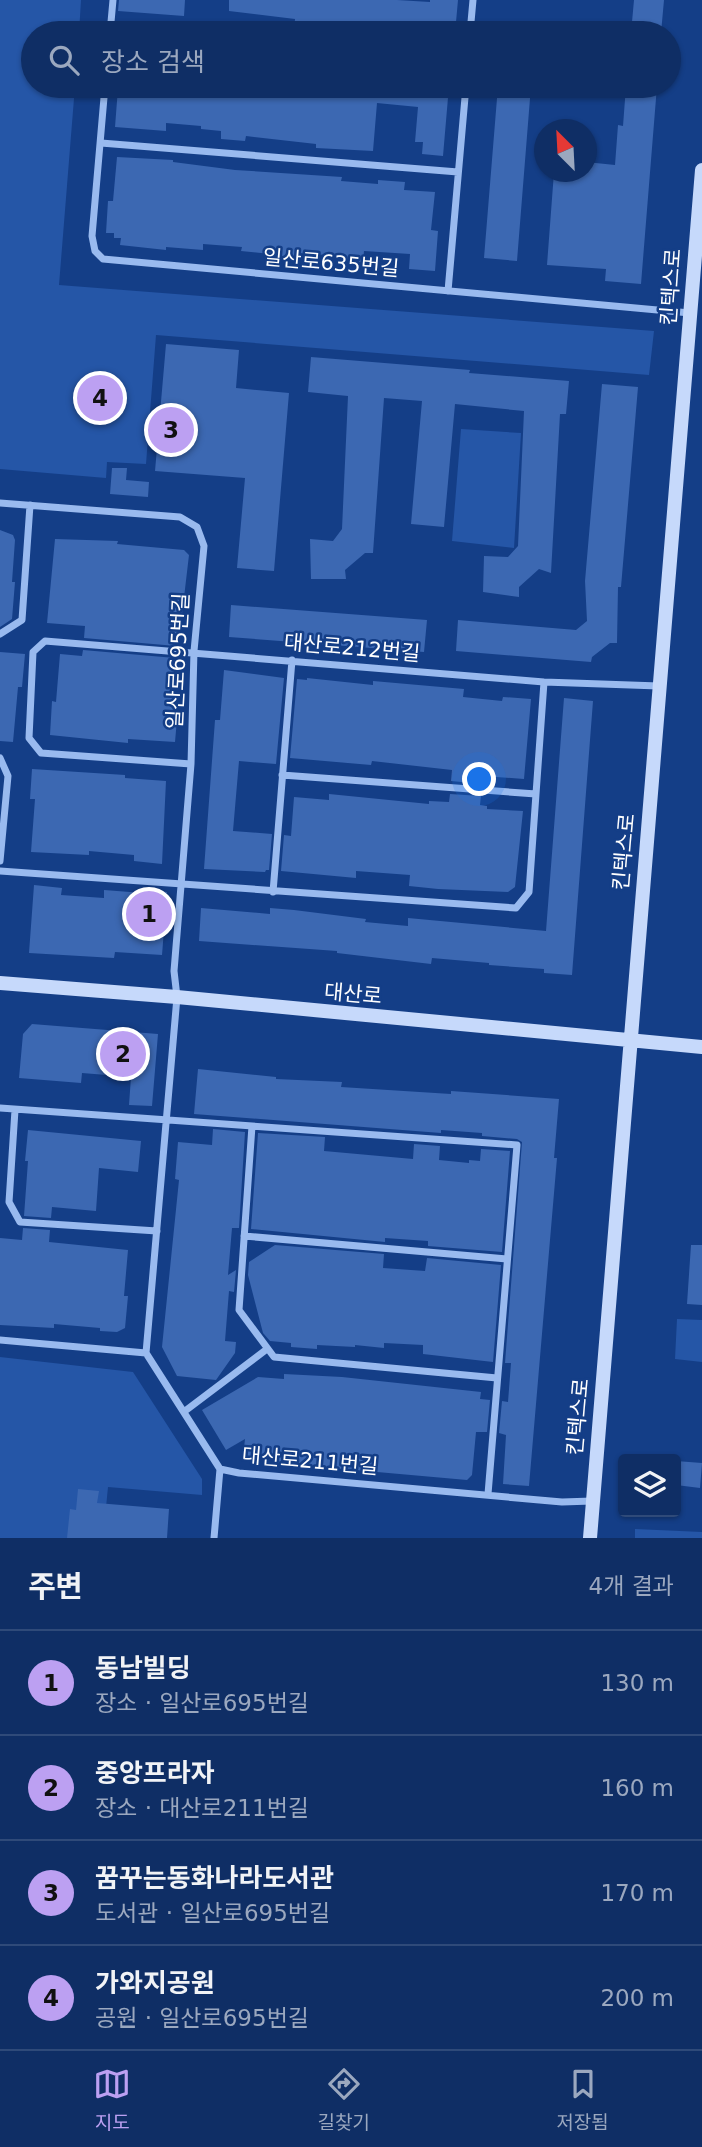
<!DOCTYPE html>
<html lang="ko">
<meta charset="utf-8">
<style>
body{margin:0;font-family:"DejaVu Sans","Noto Sans KR",sans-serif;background:#18366b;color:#f1f3f6}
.controls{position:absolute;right:21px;bottom:21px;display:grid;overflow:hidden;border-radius:7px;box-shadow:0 2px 5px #0004}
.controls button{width:63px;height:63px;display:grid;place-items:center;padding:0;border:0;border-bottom:2px solid #2f4a79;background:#0f2e65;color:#f1f3f6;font:35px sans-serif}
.compass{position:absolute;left:534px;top:119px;width:63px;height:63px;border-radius:50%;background:#0f2e65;box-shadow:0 2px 5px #0004;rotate:336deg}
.you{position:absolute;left:480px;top:780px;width:24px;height:24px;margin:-18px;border:5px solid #fff;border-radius:50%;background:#1a73e8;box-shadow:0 0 0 10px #1a73e833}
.badge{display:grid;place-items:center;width:46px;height:46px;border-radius:50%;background:#bca0f2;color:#111;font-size:23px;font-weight:700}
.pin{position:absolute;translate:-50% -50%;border:4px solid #fff;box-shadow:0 2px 7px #0006}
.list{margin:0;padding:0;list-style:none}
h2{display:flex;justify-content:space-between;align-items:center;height:91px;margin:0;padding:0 28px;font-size:30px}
h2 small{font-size:23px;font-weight:400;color:#9ba8bf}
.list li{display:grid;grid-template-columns:46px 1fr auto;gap:21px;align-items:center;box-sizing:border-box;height:105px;padding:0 28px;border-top:2px solid #2f4a79}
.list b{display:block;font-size:26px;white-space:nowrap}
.list p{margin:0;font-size:23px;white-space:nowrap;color:#9ba8bf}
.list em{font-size:23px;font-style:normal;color:#9ba8bf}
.icon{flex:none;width:38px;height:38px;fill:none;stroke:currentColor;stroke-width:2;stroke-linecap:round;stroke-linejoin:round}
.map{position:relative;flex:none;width:702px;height:1538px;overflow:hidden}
.search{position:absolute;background:#0f2e65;box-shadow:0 2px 5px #0004;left:21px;right:21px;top:21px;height:77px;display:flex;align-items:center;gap:18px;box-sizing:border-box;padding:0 24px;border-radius:38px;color:#9ba8bf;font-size:26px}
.sheet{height:511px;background:#0f2e65}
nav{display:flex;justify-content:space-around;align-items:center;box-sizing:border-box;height:98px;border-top:2px solid #2f4a79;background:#0f2e65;font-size:19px;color:#9ba8bf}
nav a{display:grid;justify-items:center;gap:4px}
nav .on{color:#bca0f2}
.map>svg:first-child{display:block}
.green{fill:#2556a7}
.building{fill:#3c68b2}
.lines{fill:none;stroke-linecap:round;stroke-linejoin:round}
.minor{stroke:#99baef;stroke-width:7}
.secondary{stroke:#c6d9fb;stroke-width:14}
.labels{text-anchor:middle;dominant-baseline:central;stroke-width:5;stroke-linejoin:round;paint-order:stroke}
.street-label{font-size:21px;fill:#fff;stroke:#143e87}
</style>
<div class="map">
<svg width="702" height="1538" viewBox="0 0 702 1538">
<rect width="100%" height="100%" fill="#143e87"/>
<!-- green -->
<path class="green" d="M0,0H81L79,33H33V86H75L59,285L654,331L649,375L156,335L146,464L107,462L106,478L0,469Z
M461,429L521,433L514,548L452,541Z
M677,1319L702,1320V1362L675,1359Z
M0,1357L133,1372L202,1479V1495L108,1487L103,1538H0Z
M635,1529L702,1532V1538H635Z"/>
<!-- building -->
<path class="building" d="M119,0H185L184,16L118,11Z
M229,0H397L430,2V0H458L455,33L352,31V33H342L294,30L295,19L229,11Z
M634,0H664L661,33H631Z
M155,86H449L443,156L422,154L423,142H415L418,107L377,103L373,151L316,148V144L246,136L245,141L221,139V131L201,129V126L166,123V131L115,127L118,88L154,91Z
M498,86H531L517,261L484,258Z
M626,86H657L641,284L605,281L606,269L547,265L554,172H586V162L615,165L618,125L623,126Z
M117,157L173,160V162L235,170L342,177L341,181L378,184V180L405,182L404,190L435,192L431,230L438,231L435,271L409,269L410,254L364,251L363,262L340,261V256L298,253L297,259L270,257V254L241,251L242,247L203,244V250L166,247V250L120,245L121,238H114V233H106L108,201H113Z
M166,344L239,350L236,388L289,393L274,571L237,568L245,478L155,471Z
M311,357L470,370L469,373L569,381L566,414H560L551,573L539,569L519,587V597L483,592L484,556L508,557L518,546L524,411L455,404L444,527L411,524L422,401L384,398L373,553H365L345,570L346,579H311L310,539L333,541L342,529L348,396L308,392Z
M602,384L638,387L621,587H618L617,643H610L592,657L591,662L456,651L458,620L576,630L587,621L585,581Z
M112,468H127L126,480L149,482L148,497L110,494Z
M0,530L13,535L15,540L12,582H15L12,619L0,627Z
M55,539L118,541L117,544L184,550L189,555L179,640H177L176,646L84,638L85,626L47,623Z
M231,605L427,620L424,652L229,637Z
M83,650L175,658L172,708H178L175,742L128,739V743L50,735L52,701L56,702L60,654L82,656Z
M0,652L25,654L22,687H18L13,742L0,741Z
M224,670L284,678L276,764L239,761L233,831L272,834L269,870H266L265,872L204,869L215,720H220Z
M307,678L373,685V681L464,689L463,697L502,701L503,697L531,699L524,779L482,776V784L451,781L452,770L372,761L371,765L290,758L297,679L307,680Z
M564,698L593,701L572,975L544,973V969L489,965V963L432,958L431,964L337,953V951L199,941L201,908L270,914V908L294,910L366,919L365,922L408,926V918L546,931Z
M32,769L125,775V778L166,781L162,864L134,861V855L89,851V855L31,852L35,799H30Z
M329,794L429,804V801L449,802L450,794L481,796L480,805L487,806V809L523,811L515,887L508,892L438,889L409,886L410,875L356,871V878L281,871L284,835L291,836L294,797L329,800Z
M34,885L62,888L61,895L104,898V890L143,893V889L167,892L162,955L115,952L114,958L29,953Z
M32,1024L158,1034L152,1106L129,1105L131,1077L82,1073L81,1083L19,1078L23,1034Z
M198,1069L276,1077V1079L342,1082L341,1087L451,1094V1091L559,1099L554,1158H557L529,1486L503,1484L506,1435L499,1433L502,1401L508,1402L511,1363H505L522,1142L517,1139L482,1136V1133L441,1130V1133L194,1114Z
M213,1129L245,1132L239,1228H232L228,1275L236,1270L234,1292L229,1291L225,1341L236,1342L235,1353L216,1380L177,1376L162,1347L179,1180L175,1179L178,1142L212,1145Z
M28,1130L141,1141L138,1172L99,1168L96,1211L52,1207L51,1218L24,1216L28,1161H25Z
M258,1133L325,1137L324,1151L413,1159L414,1144L440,1146L439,1160L469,1163V1160L480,1161L481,1149L510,1151L502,1252L428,1246V1241L385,1238V1242L251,1229Z
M23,1228L50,1230L49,1242L128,1250L124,1296H128L125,1328L117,1332L100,1331V1328L54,1324V1328L0,1325V1238L22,1240Z
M275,1245L384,1254L383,1268L425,1271L427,1258L501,1265L493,1362L423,1354V1345L384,1343V1348L355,1345V1347L317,1345V1349L291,1347V1343L270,1341L263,1333L248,1275L249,1262Z
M691,1245H702V1305L687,1304Z
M284,1374L342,1377L481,1392L480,1399L490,1400L487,1432H476L472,1475L467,1480L276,1463V1460L243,1457L245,1439L226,1450L202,1410L258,1377L284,1379Z
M676,1461L702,1463L700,1488L676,1485Z
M78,1489L99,1491L97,1503L169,1509L167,1538H67L70,1509L76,1510Z"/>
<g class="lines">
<!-- minor -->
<path class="minor" d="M110,29L171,33
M110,33L113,0
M470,33L473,0
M105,86L92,236L95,251L103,259L690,313
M101,143L458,172
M448,291L466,86
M0,503L180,517L197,527L204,546L194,651L191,764L174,971L177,997L146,1353L220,1469L239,1473L562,1502L592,1501
M0,634L22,620L30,505
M0,758L8,776L0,861
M191,764L41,753L29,738L33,652L45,641L544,682L659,686
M282,775L536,794
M0,871L516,908L529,892L544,682
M273,892L292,660
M0,1108L517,1145L488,1494
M15,1110L9,1202L20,1222L157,1231
M252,1126L239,1310L274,1357L497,1378
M244,1236L507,1259
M0,1340L146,1353
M185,1411L267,1349
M214,1538L220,1469"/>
<!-- secondary -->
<path class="secondary" d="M0,983L177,997L702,1047
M590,1538L702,170"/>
</g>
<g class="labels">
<!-- street labels -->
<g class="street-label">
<text transform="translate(331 263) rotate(5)">일산로635번길</text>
<text transform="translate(671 287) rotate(-86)">킨텍스로</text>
<text transform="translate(352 648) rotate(5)">대산로212번길</text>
<text transform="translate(178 661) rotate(-87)">일산로695번길</text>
<text transform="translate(624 852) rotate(-85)">킨텍스로</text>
<text transform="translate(353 994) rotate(5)">대산로</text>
<text transform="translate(578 1417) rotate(-85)">킨텍스로</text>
<text transform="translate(310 1461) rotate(5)">대산로211번길</text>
</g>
</g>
</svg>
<div class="controls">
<button><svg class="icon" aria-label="layers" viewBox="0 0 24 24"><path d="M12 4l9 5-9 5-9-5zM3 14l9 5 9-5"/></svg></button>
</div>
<svg class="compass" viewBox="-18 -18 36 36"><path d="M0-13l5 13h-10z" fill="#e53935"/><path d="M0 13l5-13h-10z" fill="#9ba8bf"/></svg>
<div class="you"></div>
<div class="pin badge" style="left:149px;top:914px">1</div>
<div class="pin badge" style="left:123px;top:1054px">2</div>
<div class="pin badge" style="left:171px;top:430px">3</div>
<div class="pin badge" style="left:100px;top:398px">4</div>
<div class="search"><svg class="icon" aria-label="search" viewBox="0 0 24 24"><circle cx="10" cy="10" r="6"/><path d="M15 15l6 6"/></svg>장소 검색</div>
</div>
<section class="sheet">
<h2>주변<small>4개 결과</small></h2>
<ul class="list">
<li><span class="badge">1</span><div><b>동남빌딩</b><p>장소 · 일산로695번길</p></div><em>130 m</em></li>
<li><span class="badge">2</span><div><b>중앙프라자</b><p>장소 · 대산로211번길</p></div><em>160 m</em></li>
<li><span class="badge">3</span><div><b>꿈꾸는동화나라도서관</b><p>도서관 · 일산로695번길</p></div><em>170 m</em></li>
<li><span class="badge">4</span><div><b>가와지공원</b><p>공원 · 일산로695번길</p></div><em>200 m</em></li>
</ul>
</section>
<nav>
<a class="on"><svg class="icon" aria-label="map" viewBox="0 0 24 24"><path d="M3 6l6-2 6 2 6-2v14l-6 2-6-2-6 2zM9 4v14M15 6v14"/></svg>지도</a>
<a><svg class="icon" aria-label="directions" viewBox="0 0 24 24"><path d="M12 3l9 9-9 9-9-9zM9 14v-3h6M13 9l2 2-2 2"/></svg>길찾기</a>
<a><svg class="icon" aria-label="saved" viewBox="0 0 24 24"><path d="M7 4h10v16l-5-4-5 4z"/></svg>저장됨</a>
</nav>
